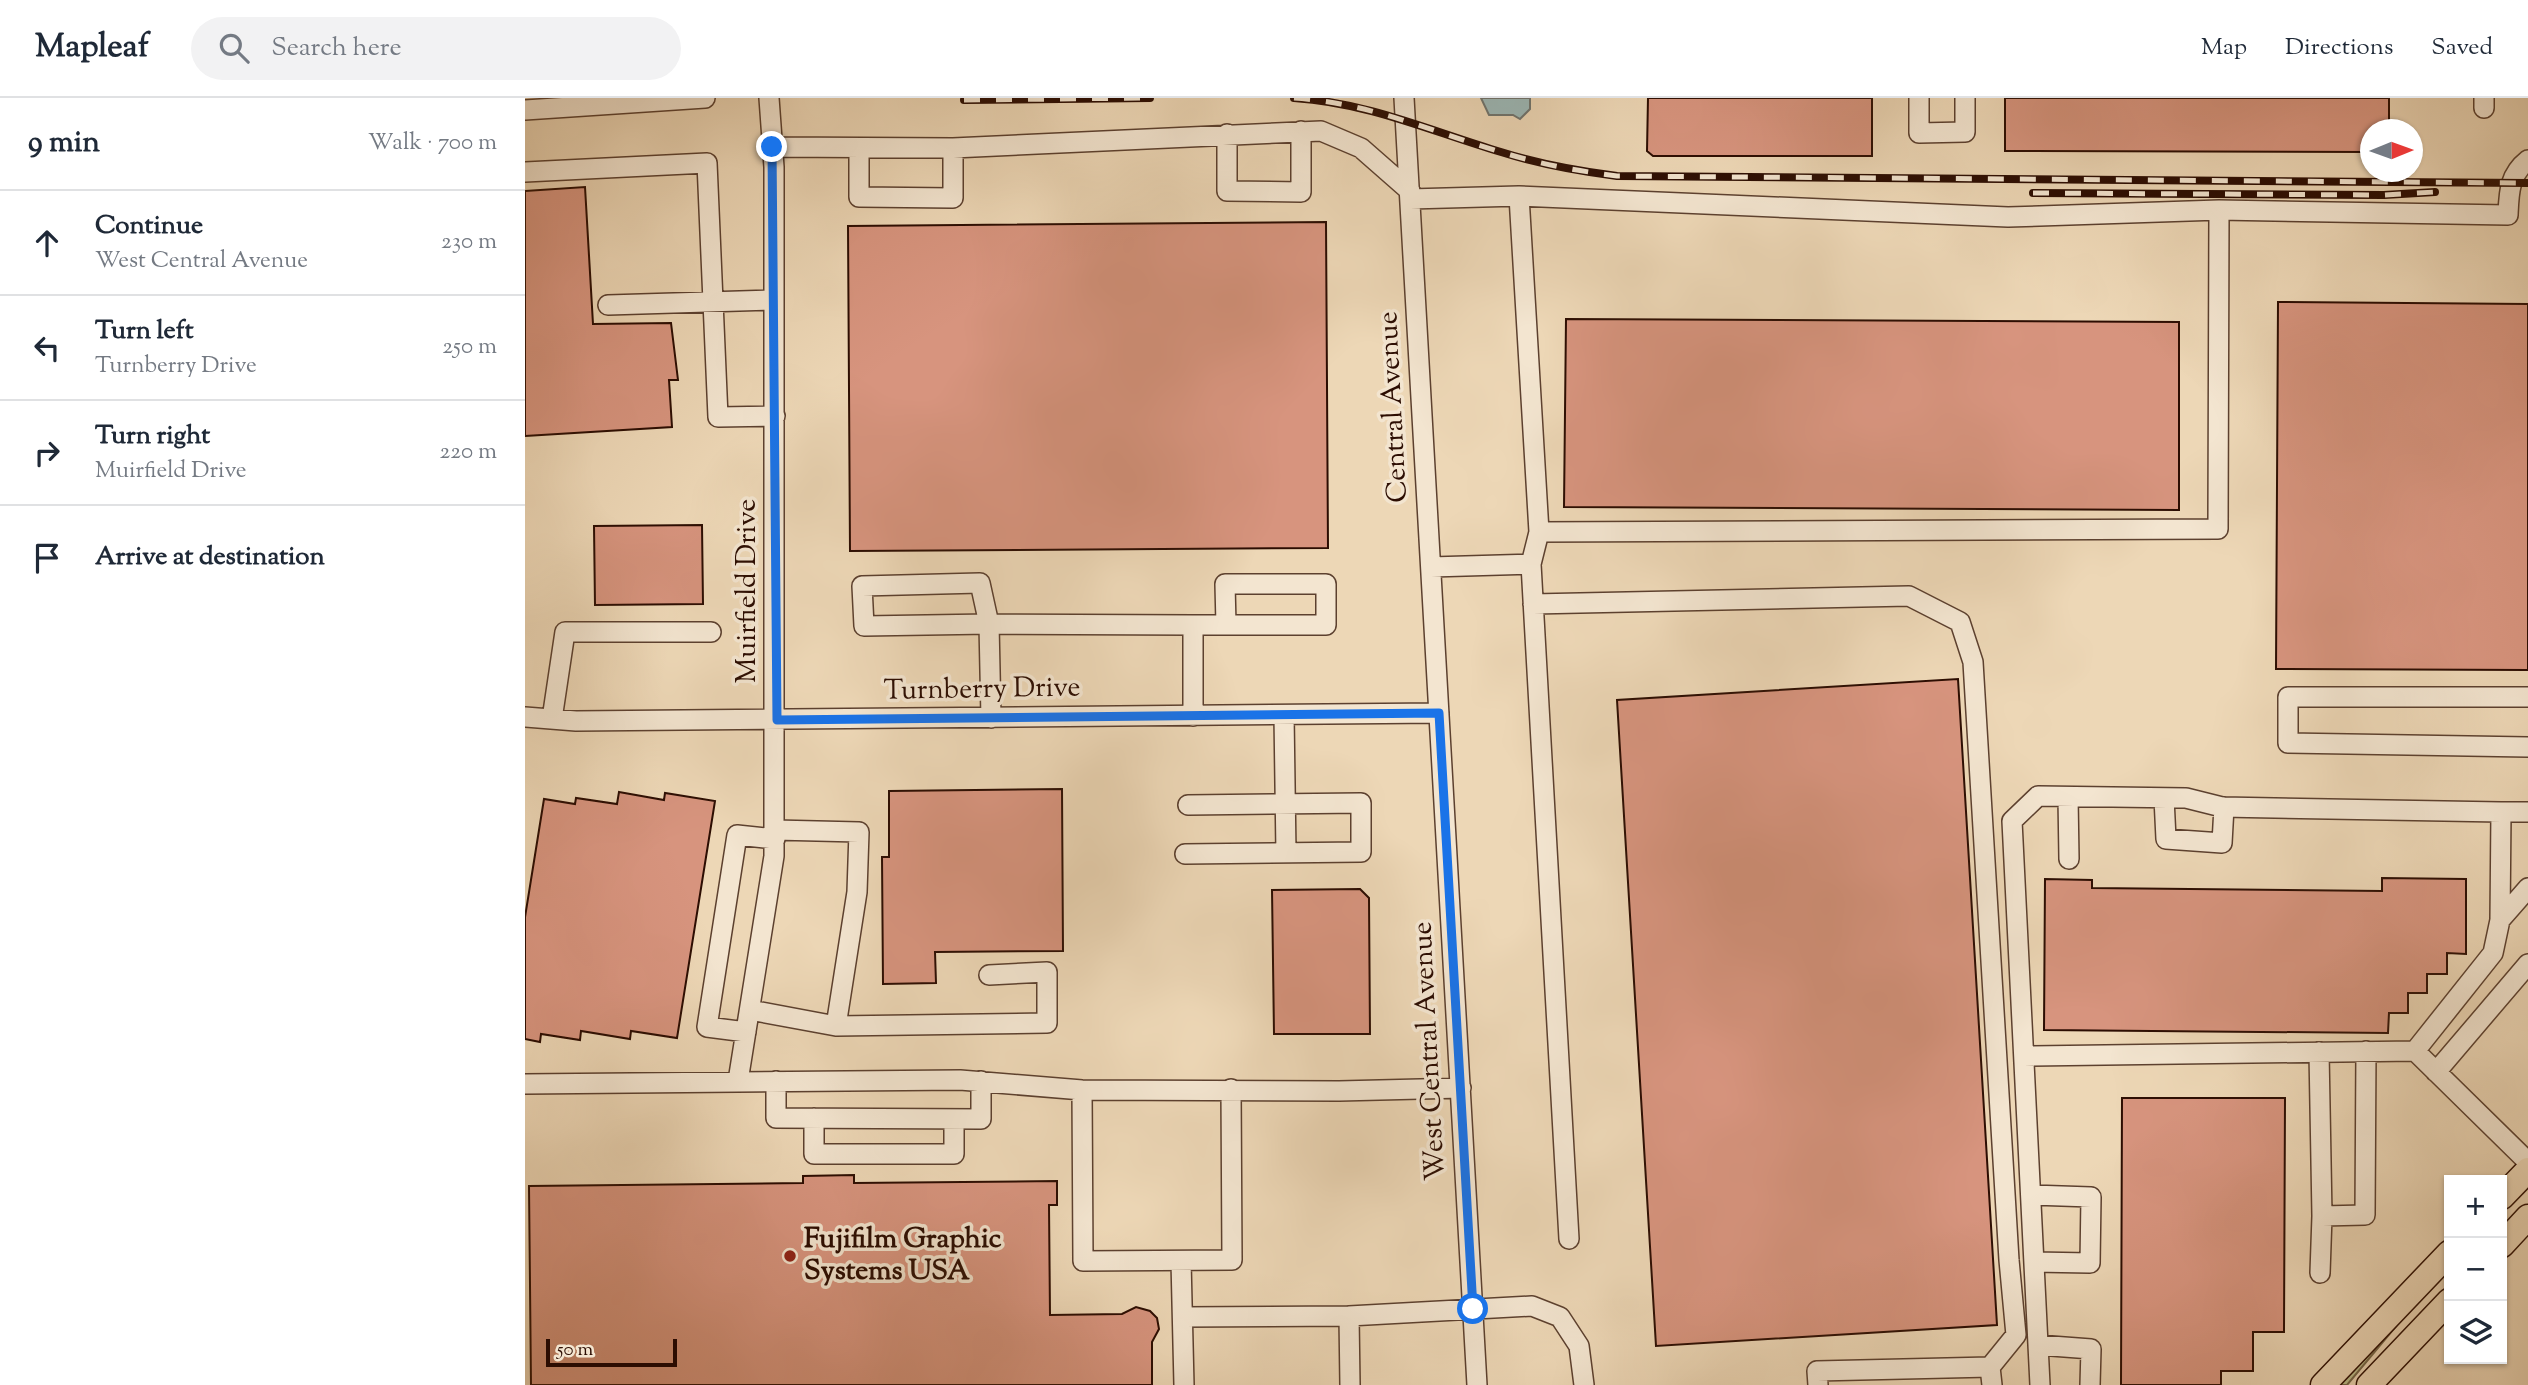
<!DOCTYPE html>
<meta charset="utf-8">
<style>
body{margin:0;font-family:"Sorts Mill Goudy",serif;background:#f2f2f3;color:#1f2937}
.controls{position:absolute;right:21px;bottom:21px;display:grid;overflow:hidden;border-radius:0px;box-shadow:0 2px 5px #0004}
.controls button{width:63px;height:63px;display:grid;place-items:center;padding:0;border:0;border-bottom:2px solid #e0e1e3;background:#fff;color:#1f2937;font:35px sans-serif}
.compass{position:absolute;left:1835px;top:21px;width:63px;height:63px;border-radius:50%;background:#fff;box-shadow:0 2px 5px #0004;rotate:89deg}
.scale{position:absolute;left:21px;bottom:18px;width:131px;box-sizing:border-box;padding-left:7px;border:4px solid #2c0d02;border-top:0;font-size:19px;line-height:24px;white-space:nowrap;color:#2c0d02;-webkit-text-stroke:5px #f3e5d0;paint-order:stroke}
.stop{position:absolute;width:21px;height:21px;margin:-16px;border:5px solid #1a73e8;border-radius:50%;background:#fff}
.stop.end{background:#1a73e8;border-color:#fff;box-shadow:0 2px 7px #0008}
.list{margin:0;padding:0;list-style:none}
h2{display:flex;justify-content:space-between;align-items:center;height:91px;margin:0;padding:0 28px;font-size:30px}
h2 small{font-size:23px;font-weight:400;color:#747a83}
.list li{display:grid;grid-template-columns:46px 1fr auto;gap:21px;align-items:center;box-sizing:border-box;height:105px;padding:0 28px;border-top:2px solid #e0e1e3}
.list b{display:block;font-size:26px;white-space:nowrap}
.list p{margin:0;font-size:23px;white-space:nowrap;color:#747a83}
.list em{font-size:23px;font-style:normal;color:#747a83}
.icon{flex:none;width:38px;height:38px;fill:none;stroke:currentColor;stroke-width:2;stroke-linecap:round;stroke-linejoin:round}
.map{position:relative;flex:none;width:2003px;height:1287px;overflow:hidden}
header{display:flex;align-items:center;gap:42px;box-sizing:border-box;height:98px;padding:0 35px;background:#fff;border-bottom:2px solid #e0e1e3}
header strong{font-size:33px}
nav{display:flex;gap:38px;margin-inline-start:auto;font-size:24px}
.search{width:490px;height:63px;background:#f2f2f3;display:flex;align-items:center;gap:18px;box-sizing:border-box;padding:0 24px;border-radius:38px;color:#747a83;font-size:26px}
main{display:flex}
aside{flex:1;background:#fff}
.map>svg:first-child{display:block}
.green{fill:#bbbd8c;stroke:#746547;stroke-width:2}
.water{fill:#9bb8b7;stroke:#6f746f;stroke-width:2}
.building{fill:#d7947e;stroke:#2c0d02;stroke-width:2}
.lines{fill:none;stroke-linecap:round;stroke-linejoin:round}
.minor-casing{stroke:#5c402f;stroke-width:22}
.major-casing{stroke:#2c0d02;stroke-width:27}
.minor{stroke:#f3e5d0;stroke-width:19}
.major{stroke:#edd7b6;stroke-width:24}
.rail-casing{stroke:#2c0d02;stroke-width:8}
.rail{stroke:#f3e5d0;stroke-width:5;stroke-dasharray:16;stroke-linecap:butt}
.route{stroke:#1a73e8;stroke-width:9}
.poi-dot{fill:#8f2418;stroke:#f3e5d0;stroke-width:2.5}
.labels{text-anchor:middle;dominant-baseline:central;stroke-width:7;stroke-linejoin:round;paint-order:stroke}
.street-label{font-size:28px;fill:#2c0d02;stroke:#f3e5d0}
.poi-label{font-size:28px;font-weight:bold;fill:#2c0d02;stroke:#f3e5d0;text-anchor:start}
</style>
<header>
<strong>Mapleaf</strong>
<div class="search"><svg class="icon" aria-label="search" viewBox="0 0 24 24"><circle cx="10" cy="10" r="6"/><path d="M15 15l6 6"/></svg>Search here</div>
<nav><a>Map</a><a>Directions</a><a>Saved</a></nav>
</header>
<main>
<aside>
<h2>9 min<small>Walk · 700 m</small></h2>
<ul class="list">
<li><svg class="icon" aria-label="ahead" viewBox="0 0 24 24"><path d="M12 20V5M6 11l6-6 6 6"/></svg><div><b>Continue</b><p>West Central Avenue</p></div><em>230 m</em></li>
<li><svg class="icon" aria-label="left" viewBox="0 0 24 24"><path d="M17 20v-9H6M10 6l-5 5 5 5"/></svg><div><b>Turn left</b><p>Turnberry Drive</p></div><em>250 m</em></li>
<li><svg class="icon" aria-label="right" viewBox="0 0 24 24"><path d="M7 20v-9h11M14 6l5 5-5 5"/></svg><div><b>Turn right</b><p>Muirfield Drive</p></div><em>220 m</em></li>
<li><svg class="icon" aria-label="arrive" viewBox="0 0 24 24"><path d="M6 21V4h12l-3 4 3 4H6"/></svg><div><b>Arrive at destination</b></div></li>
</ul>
</aside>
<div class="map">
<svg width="2003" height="1287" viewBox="0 0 2003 1287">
<rect width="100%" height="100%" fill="#edd7b6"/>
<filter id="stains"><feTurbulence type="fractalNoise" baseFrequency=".00286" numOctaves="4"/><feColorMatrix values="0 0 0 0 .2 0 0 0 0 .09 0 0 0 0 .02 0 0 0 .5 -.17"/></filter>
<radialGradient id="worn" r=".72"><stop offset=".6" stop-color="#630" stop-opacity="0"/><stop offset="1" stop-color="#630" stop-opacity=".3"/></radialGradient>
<!-- green -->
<path class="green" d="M1877,1221L1822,1287H1814Z"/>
<!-- water -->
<path class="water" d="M956,0H1005V11L995,21L988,17H964Z"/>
<!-- building -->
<path class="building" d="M1123,0H1347V58H1128L1122,53Z
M1480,0H1864V32H1845V54L1480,53Z
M60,89L68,226L146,225L153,282H144L147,329L0,338V93Z
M801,124L803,450L325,453L323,128Z
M1753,204L2003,206V572L1751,571Z
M1041,221L1654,224V412L1039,409Z
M177,427L178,506L70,507L69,428Z
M1433,581L1472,1227L1131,1248L1092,602Z
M537,691L538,853L410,854L411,885L358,886L357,759H364V693Z
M94,694L139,702L140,695L190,703L152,940L106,933L105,941L56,933L55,942L16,936L15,944L0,941V819L19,701L50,706L51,700L92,706Z
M1857,780L1941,781V856L1922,855V876H1902V895H1883V915H1864L1863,935L1519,932L1520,781L1567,782V790L1857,793Z
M835,791L844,800L845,936H749L747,792Z
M1597,1000H1760L1759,1234H1728V1273H1696V1287H1596Z
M329,1077V1085L532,1083V1107H524L525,1217L597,1216L611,1209L625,1213L632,1220L634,1231L627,1244V1287H6L4,1088L278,1085V1078Z"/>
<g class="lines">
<defs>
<path id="minor" d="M879,0L952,1287
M1394,0V35L1440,34V0
M1959,10V0
M0,12L180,0
M702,36V93L776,94V33
M247,49L428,50L796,33L836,50L885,93
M334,50V99L428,100V50
M0,74L182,65L193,319L250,318
M994,98L1483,119L1694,112L1693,431L1014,434
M885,101L994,98L1014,434L1006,466L906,469
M1694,112L1983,117C1984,94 1984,77 2003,62
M83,207L249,202
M1006,466L1044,1141
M455,485L464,526L339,528L337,488Z
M1008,506L1384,498L1435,524L1448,564L1484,1162L1491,1237L1465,1269
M2003,599H1763V645L2003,649
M759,617L761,755
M668,618V527H801V486H700L701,527
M0,619L51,623L914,615
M466,620L464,526L668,527
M27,621L40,534H186
M1543,699L1544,761
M1639,700L1641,741L1697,745L1699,709
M1976,714H2003
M660,756L836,754V705L663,707
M1975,822L2003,790
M225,912L311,928L332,794L334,734L250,732
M311,928L522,925V874L464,877
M221,934L182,929L212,737L250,741
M1794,954L1797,1118L1840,1117L1841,953
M1499,958L1890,953
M1911,974L2003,866
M213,983L249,758V69L244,0
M251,983V1020L456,1021V983
M0,986L435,982L557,992L814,993L936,990
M557,992L558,1163L707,1162L706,991
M289,1020V1056H429V1021
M1506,1097L1566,1099L1565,1165L1509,1164
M656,1163L659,1287
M1795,1175L1797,1118
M824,1218L1007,1208L1035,1219L1054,1248L1059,1287
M658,1219L824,1218L825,1287
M1513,1247L1566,1251L1565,1287
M1293,1287L1292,1273L1465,1269L1467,1287
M1515,1287L1487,723L1513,698L1661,700L1697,709L1976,714L1975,822L1968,855L1890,953L2003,1064"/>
<path id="major" d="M1977,1099L2003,1072
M1977,1147L2003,1119
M1798,1287L1924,1155
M1844,1287L1924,1203"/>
</defs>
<!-- minor casing -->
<use href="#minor" class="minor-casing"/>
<!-- major casing -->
<use href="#major" class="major-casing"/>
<!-- minor -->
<use href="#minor" class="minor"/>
<!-- major -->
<use href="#major" class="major"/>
<defs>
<path id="rail" d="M769,0C845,5 905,33 976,54C1014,66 1053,73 1092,78L2003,85
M439,2L625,0
M1508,95L1859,97L1910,94"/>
</defs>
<!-- rail casing -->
<use href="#rail" class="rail-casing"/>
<!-- rail -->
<use href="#rail" class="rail"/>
</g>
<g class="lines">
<!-- route -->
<path class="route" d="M247,49L252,622L914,615L948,1211"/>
</g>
<!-- markers -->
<circle class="poi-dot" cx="265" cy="1158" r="7"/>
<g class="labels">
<!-- street labels -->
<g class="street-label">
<text transform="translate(869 309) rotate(-93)">Central Avenue</text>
<text transform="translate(223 493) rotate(-90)">Muirfield Drive</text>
<text transform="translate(457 592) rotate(-1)">Turnberry Drive</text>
<text transform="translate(905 953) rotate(-93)">West Central Avenue</text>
</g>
<!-- poi labels -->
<g class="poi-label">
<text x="279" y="1142">Fujifilm Graphic<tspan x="279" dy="32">Systems USA</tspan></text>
</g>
</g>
<rect width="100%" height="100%" filter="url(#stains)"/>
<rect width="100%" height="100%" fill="url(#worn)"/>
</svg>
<div class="controls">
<button>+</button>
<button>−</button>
<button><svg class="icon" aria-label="layers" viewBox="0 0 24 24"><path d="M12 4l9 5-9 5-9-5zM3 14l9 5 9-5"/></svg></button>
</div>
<svg class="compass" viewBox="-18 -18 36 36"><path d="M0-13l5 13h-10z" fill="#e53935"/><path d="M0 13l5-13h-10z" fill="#747a83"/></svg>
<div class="scale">50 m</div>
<div class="stop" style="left:948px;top:1211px"></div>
<div class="stop end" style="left:247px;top:49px"></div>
</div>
</main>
